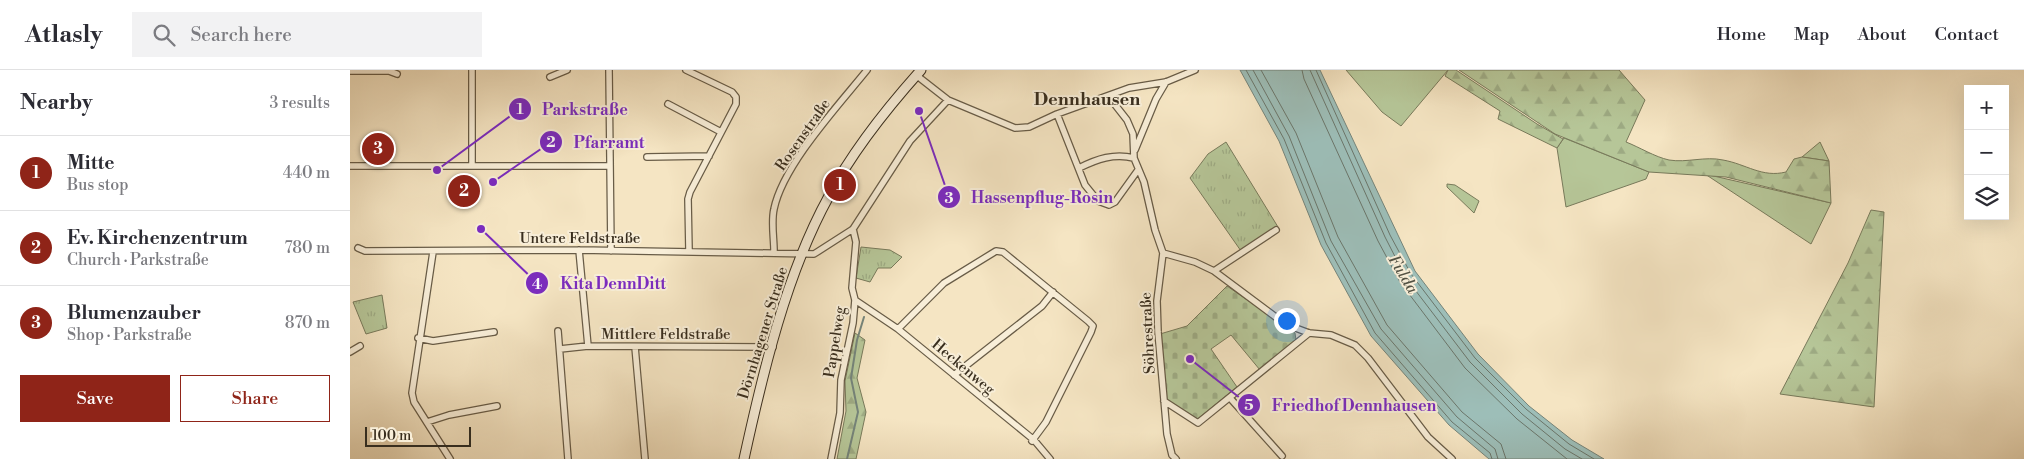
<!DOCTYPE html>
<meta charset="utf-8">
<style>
body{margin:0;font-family:"Libre Bodoni",serif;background:#f2f2f3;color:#2b2b33}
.controls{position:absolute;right:15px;top:15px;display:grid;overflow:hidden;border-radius:0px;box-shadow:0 5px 20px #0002}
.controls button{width:45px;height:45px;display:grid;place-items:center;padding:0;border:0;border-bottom:1px solid #e1e1e2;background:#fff;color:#2b2b33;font:25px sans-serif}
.scale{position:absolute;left:15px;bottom:12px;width:106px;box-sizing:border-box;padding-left:5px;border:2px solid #392e1e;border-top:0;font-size:14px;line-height:18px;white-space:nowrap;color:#392e1e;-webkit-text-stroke:4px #f8eed8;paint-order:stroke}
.you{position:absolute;left:936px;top:250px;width:18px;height:18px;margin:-12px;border:4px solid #fff;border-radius:50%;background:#1a73e8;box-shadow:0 0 0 8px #1a73e833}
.badge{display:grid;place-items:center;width:32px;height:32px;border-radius:50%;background:#8f2418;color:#fff;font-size:16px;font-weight:700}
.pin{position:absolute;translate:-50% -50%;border:2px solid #fff;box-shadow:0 1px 5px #0006}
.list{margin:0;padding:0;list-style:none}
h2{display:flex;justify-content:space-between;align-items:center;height:65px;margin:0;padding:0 20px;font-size:21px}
h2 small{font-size:16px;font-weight:400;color:#7c7c81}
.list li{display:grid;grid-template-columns:32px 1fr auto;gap:15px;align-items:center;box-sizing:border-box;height:75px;padding:0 20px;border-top:1px solid #e1e1e2}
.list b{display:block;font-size:19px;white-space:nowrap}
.list p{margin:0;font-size:16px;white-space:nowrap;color:#7c7c81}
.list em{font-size:16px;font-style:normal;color:#7c7c81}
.actions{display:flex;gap:10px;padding:15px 20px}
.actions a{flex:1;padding:11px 0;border:1px solid #8f2418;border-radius:0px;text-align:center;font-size:18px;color:#8f2418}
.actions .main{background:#8f2418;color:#fff}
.icon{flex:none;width:28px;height:28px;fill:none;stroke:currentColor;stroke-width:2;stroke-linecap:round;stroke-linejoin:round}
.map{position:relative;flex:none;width:1674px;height:389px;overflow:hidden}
header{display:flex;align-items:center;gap:30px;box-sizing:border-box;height:70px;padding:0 25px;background:#fff;border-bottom:1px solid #e1e1e2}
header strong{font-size:24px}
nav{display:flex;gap:28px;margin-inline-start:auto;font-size:18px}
.search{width:350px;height:45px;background:#f2f2f3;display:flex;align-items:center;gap:12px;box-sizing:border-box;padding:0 18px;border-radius:0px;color:#7c7c81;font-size:19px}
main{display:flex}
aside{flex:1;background:#fff}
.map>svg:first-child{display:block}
.green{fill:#b6c698;stroke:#787a5b}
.forest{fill:url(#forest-firs);stroke:#787a5b}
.cemetery{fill:url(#cemetery-stones);stroke:#787a5b}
.park{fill:url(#park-tufts);stroke:#787a5b}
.water{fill:#9dbeb8;stroke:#75847a}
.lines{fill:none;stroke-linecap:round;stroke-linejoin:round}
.shore{stroke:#6b766b;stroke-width:1}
.stream{stroke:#75847a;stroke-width:2}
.street-casing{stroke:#685c47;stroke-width:8}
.secondary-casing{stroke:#392e1e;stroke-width:11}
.street{stroke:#f8eed8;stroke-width:5.5}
.secondary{stroke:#f8eed8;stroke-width:9}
.labels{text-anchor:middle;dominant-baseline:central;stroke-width:4;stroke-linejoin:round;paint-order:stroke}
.street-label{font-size:15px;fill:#392e1e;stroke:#f8eed8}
.water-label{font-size:16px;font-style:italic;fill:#525244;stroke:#f8eed8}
.quarter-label{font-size:18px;font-weight:bold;fill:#392e1e;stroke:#f8eed8}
.leader{fill:none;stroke:#7b2cbf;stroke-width:2}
.callout-dot{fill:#7b2cbf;stroke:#f8eed8;stroke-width:2}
.mark-label{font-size:15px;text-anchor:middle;font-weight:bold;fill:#fff}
.callout-label{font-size:16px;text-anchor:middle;font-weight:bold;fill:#7b2cbf;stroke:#f8eed8;stroke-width:4;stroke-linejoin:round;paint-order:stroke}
</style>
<header>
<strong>Atlasly</strong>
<div class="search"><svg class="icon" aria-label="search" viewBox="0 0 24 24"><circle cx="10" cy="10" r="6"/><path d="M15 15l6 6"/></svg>Search here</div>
<nav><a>Home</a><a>Map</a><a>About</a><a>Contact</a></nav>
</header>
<main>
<aside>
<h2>Nearby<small>3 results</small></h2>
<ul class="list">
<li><span class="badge">1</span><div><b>Mitte</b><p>Bus stop</p></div><em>440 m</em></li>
<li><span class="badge">2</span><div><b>Ev. Kirchenzentrum</b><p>Church · Parkstraße</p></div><em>780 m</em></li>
<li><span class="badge">3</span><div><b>Blumenzauber</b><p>Shop · Parkstraße</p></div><em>870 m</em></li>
</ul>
<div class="actions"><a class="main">Save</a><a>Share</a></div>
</aside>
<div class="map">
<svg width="1674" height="389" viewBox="0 0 1674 389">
<defs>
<pattern id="forest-firs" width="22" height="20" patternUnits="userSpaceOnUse" patternTransform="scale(1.25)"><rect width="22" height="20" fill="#b6c698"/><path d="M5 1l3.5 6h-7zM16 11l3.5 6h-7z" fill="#9daa83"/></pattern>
<pattern id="cemetery-stones" width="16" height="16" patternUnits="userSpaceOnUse" patternTransform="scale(1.25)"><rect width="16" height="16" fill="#b6c698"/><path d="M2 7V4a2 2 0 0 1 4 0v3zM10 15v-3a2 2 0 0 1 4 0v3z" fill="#9daa83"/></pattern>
<pattern id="park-tufts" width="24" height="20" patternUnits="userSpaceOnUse" patternTransform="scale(1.25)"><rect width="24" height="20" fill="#b6c698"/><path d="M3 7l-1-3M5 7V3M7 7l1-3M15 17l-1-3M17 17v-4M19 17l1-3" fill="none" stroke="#9daa83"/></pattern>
</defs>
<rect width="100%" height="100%" fill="#f5e5c3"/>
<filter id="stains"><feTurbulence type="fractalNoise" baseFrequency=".004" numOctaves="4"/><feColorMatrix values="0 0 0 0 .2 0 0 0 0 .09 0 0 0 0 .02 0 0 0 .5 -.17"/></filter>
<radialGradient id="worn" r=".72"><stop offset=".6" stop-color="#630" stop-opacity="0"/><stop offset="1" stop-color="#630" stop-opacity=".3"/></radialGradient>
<!-- green -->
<path class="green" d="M996,0H1098L1051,56L1032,42Z
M1214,68L1299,102L1296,109L1216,137L1207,78Z
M1470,72L1479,91L1452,87Z
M1355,104L1481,133L1461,174Z
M1097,114L1105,115L1129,131L1124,143L1097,117Z"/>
<!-- forest -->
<path class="forest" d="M1098,0H1106L1187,54L1213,69L1207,78L1148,49L1150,41L1095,6Z
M1109,0H1269L1295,30L1276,72C1289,77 1305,87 1319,90C1337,93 1355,86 1373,90C1396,94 1412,108 1436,102L1444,89L1452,87L1479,91L1481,133L1376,107L1299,102L1205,64Z
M1521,140L1534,142L1524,337L1430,324L1498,193Z
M505,263L515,270L507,308L516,342L506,389H487L496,341L495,311Z"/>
<!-- cemetery -->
<path class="cemetery" d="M877,216L945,263L946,270L910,300L881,265L861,279L887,317L846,350L815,330L810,264L837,256Z"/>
<!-- park -->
<path class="park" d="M876,72L928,157L891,181L840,108L858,84Z
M511,177L540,180L552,187L541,198H528L520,212L506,208Z
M32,225L37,258L16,264L3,232Z"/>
<!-- water -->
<path class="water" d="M890,0H970L1065,201L1128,284L1179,336L1222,370L1254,389H1139L1099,355L1021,266L971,175L929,71Z"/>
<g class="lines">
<!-- shore -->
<path class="shore" d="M896,0L934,69L976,173L1025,263L1102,352L1140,383L1142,389
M903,0L939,66L981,171L1031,259L1107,347L1145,379L1148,389
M911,0L946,63L988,167L1037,255L1112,342L1151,374L1156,389
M952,0L954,9L1028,171L1050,212L1115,298L1167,349L1217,389
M960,0L1035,167L1056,208L1120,292L1172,344L1215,379L1232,389
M966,0L1040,165L1061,204L1125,288L1176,339L1219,374L1244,389"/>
<!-- stream -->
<path class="stream" d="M497,389L508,342L501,308L507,270L514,247"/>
<defs>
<path id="street" d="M122,0V96
M259,0L261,181
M336,0L382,22L386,27V34L340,122L338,129L339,181
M0,1H39L47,4
M566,5L598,30L665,58L679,57L707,44L779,18L816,12L845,0
M200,7L217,0
M759,27L777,50L783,64L784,88L794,112L805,160L813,183L807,231L808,262L817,364L822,385L826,389
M318,34L371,62
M707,44L735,115L748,131L759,135L765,132L788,100
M785,80L806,29L816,12
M297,87L359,86
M0,96H259
M729,98C747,89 764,83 784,88
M8,178L15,181L229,180L464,184L503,159L560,71L598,30
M229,180L238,276
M424,181C424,168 421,152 424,139C433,95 488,36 517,0
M83,182L62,323L64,332L100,389
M813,183L845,192L864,201L926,160
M864,201L935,254L959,263L981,265L1005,275L1018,288L1078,367L1102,389
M505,230L548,259L684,370L700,389
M548,259L594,213L646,181L653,182L738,251L743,256L741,262L696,352L682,371
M208,261L218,389
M68,268L83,271L144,262
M285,277L295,389
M210,279L238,276L423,277
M0,282L10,276
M604,305L692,236L703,222
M880,328L932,386
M814,331L848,353L959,263
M77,352L99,345L147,336
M481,389L490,343L491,310L503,253L505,230L502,218L506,172L503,159"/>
<path id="secondary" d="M394,389C413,302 436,204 479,126C503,80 537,38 571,0"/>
</defs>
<!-- street casing -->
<use href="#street" class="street-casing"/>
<!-- secondary casing -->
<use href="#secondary" class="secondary-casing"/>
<!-- street -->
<use href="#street" class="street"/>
<!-- secondary -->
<use href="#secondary" class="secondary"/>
</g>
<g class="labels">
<!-- street labels -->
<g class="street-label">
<text transform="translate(453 65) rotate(-55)">Rosenstraße</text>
<text x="230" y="168">Untere Feldstraße</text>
<text transform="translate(413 263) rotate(-73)">Dörnhagener Straße</text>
<text transform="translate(798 263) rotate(-93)">Söhrestraße</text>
<text x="316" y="264">Mittlere Feldstraße</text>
<text transform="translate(485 272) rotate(-81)">Pappelweg</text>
<text transform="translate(613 297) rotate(40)">Heckenweg</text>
</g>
<!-- water labels -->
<g class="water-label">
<text transform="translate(1053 204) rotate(59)">Fulda</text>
</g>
<!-- quarter labels -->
<g class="quarter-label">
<text x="737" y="29">Dennhausen</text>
</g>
</g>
<!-- callouts -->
<path class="leader" d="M87 100L170 39M143 112L201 72M569 41L599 127M131 159L187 213M840 289L899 335"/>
<g class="callout-dot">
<circle cx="87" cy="100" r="5"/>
<circle cx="143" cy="112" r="5"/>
<circle cx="569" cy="41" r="5"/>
<circle cx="131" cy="159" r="5"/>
<circle cx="840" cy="289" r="5"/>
<circle cx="170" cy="39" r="12"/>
<circle cx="201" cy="72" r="12"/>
<circle cx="599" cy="127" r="12"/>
<circle cx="187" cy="213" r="12"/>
<circle cx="899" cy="335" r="12"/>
</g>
<g class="mark-label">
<text x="170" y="44">1</text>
<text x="201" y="77">2</text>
<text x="599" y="133">3</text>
<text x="187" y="219">4</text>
<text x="899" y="340">5</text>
</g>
<g class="callout-label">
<text x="235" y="45">Parkstraße</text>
<text x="259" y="78">Pfarramt</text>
<text x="692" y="133">Hassenpflug-Rosin</text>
<text x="263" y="219">Kita DennDitt</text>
<text x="1004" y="341">Friedhof Dennhausen</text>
</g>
<rect width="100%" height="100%" filter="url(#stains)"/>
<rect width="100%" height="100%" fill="url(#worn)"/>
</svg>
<div class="controls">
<button>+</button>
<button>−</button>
<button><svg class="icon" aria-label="layers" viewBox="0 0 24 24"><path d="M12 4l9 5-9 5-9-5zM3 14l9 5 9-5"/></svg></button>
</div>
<div class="scale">100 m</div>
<div class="you"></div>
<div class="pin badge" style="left:490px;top:115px">1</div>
<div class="pin badge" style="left:114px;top:121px">2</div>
<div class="pin badge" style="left:28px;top:79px">3</div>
</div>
</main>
